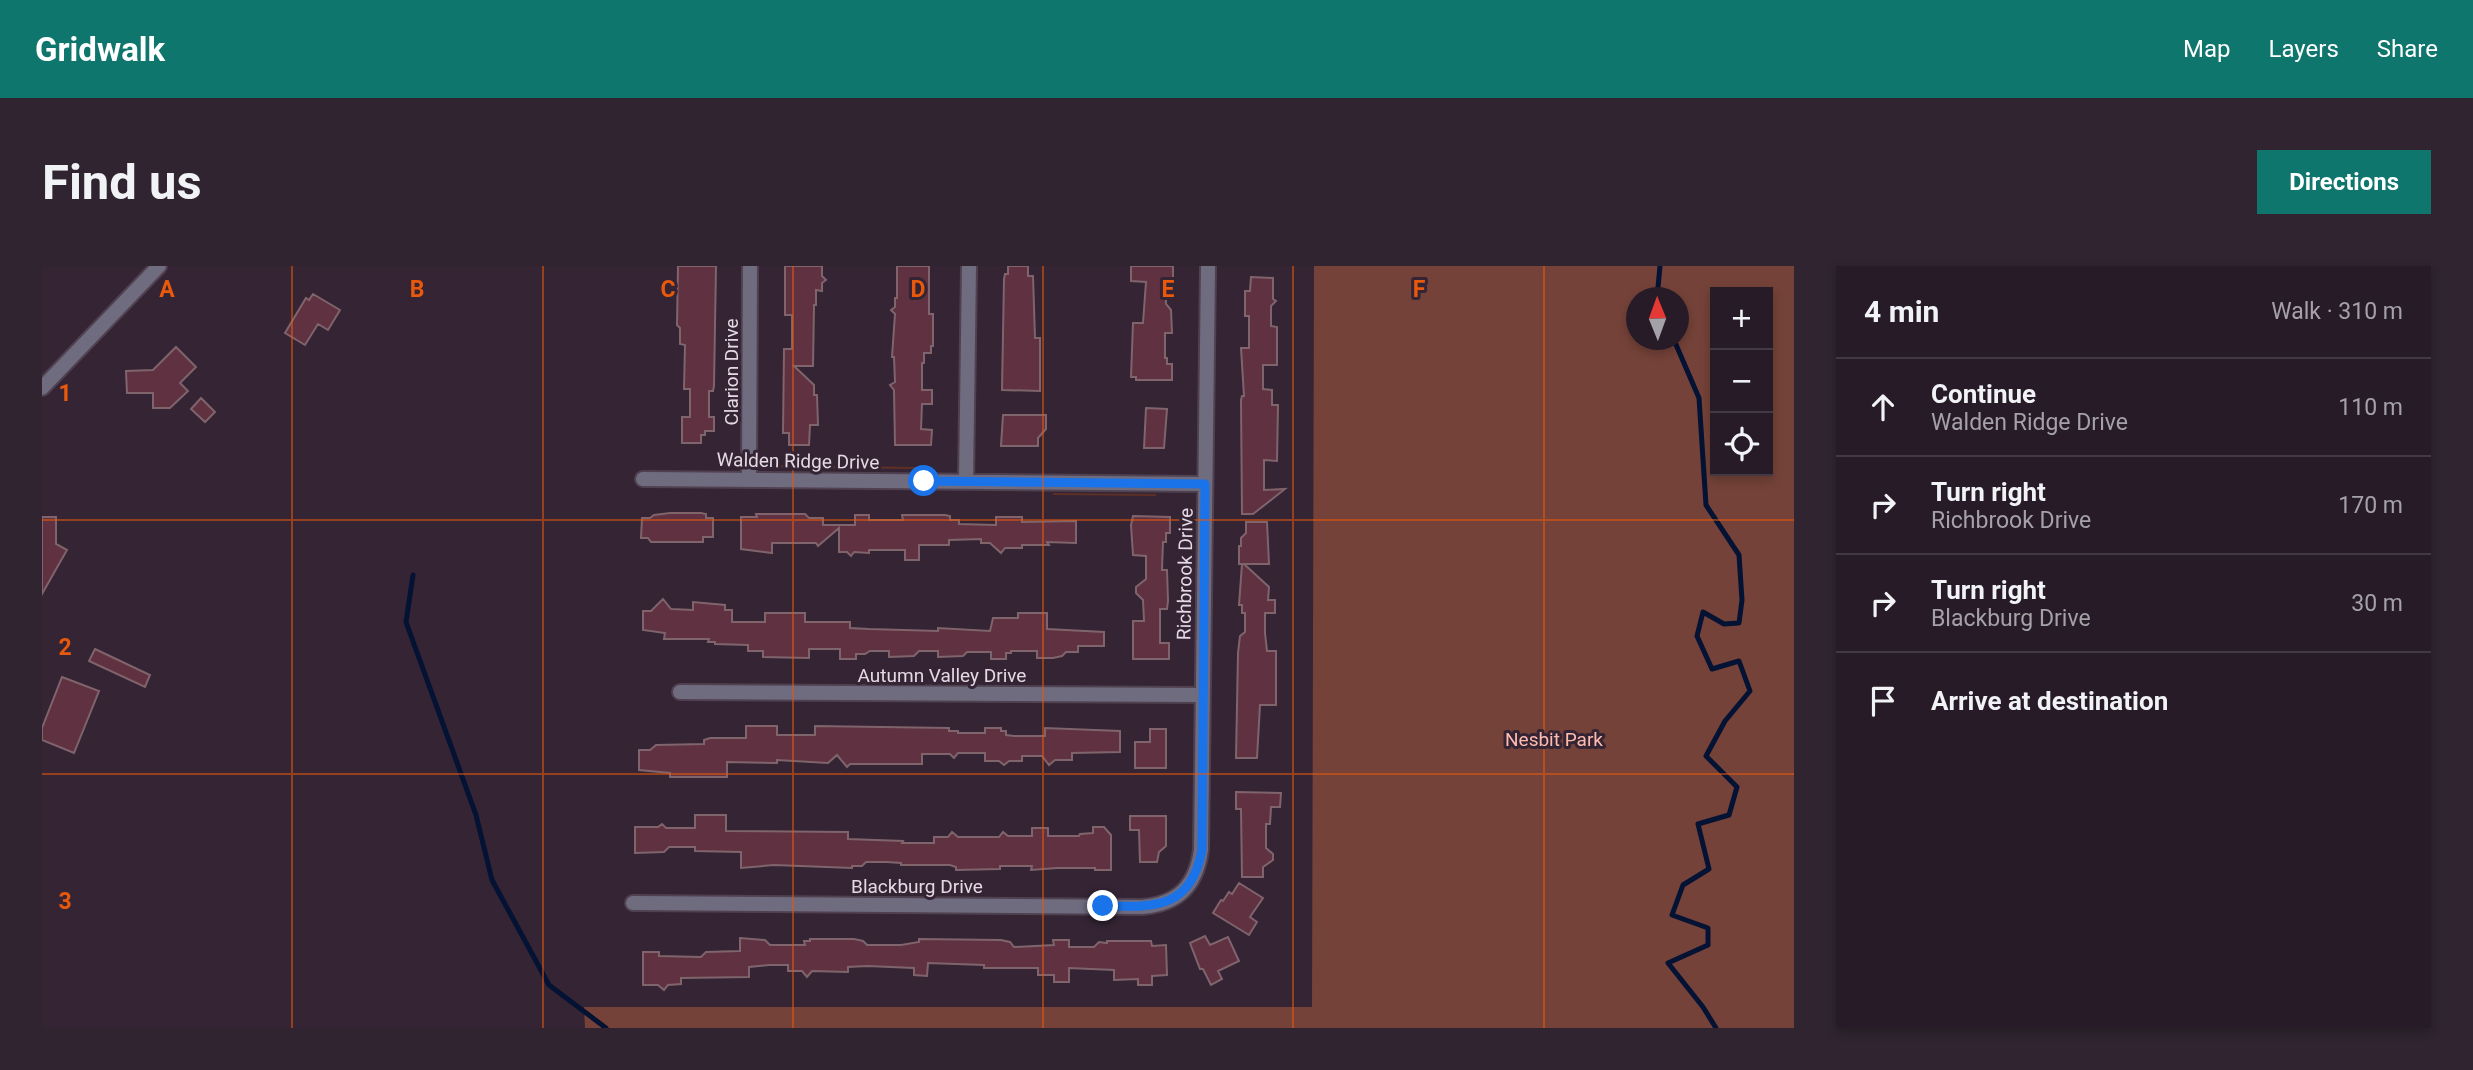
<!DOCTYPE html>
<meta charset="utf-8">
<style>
body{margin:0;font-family:Roboto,sans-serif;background:#2f242f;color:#f1f3f6}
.controls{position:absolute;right:21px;top:21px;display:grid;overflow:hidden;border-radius:0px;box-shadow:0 4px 10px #0003}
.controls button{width:63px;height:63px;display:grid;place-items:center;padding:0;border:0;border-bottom:2px solid #433944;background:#271b27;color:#f1f3f6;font:35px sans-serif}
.compass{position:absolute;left:1584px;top:21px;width:63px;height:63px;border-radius:50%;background:#271b27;box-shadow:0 4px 10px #0003;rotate:359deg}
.stop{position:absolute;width:21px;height:21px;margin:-16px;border:5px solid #1a73e8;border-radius:50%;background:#fff}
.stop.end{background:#1a73e8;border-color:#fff;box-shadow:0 2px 7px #0008}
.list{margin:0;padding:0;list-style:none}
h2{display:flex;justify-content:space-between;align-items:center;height:91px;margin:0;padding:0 28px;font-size:30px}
h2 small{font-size:23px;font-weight:400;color:#a4a1a7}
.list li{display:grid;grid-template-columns:46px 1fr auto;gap:21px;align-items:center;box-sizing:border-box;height:98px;padding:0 28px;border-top:2px solid #433944}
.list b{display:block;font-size:26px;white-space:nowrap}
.list p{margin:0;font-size:23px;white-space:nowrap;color:#a4a1a7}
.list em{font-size:23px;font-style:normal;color:#a4a1a7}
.icon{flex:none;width:38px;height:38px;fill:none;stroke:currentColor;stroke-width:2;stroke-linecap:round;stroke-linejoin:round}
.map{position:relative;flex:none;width:1752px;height:762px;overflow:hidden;border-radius:0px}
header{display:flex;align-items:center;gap:42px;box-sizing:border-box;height:98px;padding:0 35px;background:#0f766e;color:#fff}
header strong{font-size:33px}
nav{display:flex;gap:38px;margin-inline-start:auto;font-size:24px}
.intro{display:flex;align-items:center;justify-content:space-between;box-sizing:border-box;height:168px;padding:0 42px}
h1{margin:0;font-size:49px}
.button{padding:18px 32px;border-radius:0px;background:#0f766e;color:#fff;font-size:24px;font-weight:700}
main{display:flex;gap:42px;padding:0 42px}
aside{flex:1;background:#271b27;border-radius:0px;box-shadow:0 4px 10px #0003}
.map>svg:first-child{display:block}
.green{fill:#5d3026}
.forest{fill:#744238;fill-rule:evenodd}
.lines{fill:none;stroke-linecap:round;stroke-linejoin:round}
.stream{stroke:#041234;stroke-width:5}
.building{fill:#603140;stroke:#7f646c;stroke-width:2}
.street-casing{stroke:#504150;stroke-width:18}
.street{stroke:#706c80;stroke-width:14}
.route{stroke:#1a73e8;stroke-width:9}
.grid{fill:none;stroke:#e8590c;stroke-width:2;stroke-opacity:0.55}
.labels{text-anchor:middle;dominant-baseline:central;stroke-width:6;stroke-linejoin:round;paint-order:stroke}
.street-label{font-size:19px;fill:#e4d9e4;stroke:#342434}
.park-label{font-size:19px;fill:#ffbcae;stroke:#342434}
.grid-label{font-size:23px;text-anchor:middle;font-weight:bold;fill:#e8590c;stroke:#342434;stroke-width:6;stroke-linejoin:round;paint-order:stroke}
</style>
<header>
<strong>Gridwalk</strong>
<nav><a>Map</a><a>Layers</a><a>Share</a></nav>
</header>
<div class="intro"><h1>Find us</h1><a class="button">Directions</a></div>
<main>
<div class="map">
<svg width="1752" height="762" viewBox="0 0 1752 762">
<rect width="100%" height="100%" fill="#342434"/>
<!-- green -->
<path class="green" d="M726,196L740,199L875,201V203L741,202L725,197Z
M1011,227L1114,228V230L1011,229Z"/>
<!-- forest -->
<path class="forest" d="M1272,0H1752V762H543L542,741H1270ZM1673,26H1726V205H1673ZM1594,32H1636V74H1594Z"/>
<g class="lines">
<!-- stream -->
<path class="stream" d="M1615,32L1618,0
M1632,74L1657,132L1664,239L1697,289L1700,334L1697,357L1682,358L1661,346L1655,370L1670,403L1697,395L1708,425L1683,455L1664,490L1695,521L1687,549L1656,558L1667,603L1641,619L1630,649L1666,662V679L1626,697L1661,741L1674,762
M371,309L364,356L434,549L450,614L507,719L564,762"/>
</g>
<!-- building -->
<path class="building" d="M636,0H674L672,120L671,125H667V151H672V165H663V169H659V177H640V151H648V123H642L643,79L638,78V62L635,59Z
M743,0H780V10L784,14L780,17V25L774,24V39H772L771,100H752L772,119V129H775L776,159H768L767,179H747V167H741L742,83H750V49H743Z
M855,0H887V48H891V80H889V87H882V97H880V124H890V138H880L879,163L890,164L889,179H853L852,124L848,119L853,116L852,91H850L853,48L849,44L853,41V32H855Z
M966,0H986V10H991L993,72H998V125L960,124L962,13L963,8H966Z
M1089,0H1131V16H1124V38L1129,44L1130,67H1123V92H1125V98H1130V114H1094V111H1089L1091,57H1101L1104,16L1089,15Z
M1209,11L1231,12V33L1234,35L1229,40V60L1235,61V99H1221V123L1230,124V139H1236L1235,195L1222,194V224L1243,223L1211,248H1200L1199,134L1200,130H1202L1199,82H1207V50H1203V25H1208Z
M271,28L298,44L286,64L276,58L263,79L243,67L264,32L267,34Z
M134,81L154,101L138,117L146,125L128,142H111V127H85L84,105L111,104Z
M159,132L173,146L163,156L149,143Z
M1104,142L1125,143L1122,182H1102Z
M961,149H1004V163L996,172V180H959Z
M628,247H659L664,248V252H671V271H661V276H609L606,272H599L600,252H608L612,249Z
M714,248H763L767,252H781V259H813V249H827V254H861L860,249H903L908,250V254H917V258L954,259V251H980V256L1034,255V277L1005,276L1007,279H980V282H963L959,287L948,277H939V273L907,274V279H877V294H863V284H827V287L812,286L809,290L805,286H797V262L776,280L774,277H730V287L699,283V251H715Z
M1091,250L1128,251V267H1124V276H1121L1120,304H1125L1126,335L1125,343H1118V377H1127V393H1091V355H1102L1101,334L1094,327V321L1104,313V290L1091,289L1089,259Z
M0,251H14V278L25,284L0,328Z
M1204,256H1225L1227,298H1202L1227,321L1226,334H1233V347H1223V367L1225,385H1234V439H1218L1215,492H1194L1196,387L1198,370L1203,366V347H1200V339H1197L1200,298H1197V280H1199V272L1204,267Z
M621,333L629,343L651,344V336L683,339V344H690V356H723V347H763V356H808V362L827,363L896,365V362L948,365L951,352H976V347H1005V363L1062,366V380H1036V386H1024L1020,390L1011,392H995V385H969V387H964V393H949V386H925L921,390L896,391V385H877L872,390L847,391V385H828L823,388H814V393H798V383H767V392L721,391V385H706V379L673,378V376H666L667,373H622L623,367L601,364V345H609Z
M53,383L108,409L103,421L47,395Z
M20,411L57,425L32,487L0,474V462Z
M704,460H735V469H773V460L907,462V465H916V467H943V462H959V465H964V469L972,470H1003V462L1078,465V486L1030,487V494H1013L1007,499L1000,490H980V495H967L962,499L957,495H943V487H916L912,492L908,488H880V498H808L805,501L795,489L786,497L735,494V497L685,496V511H628V507L597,504V484H608L614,479L662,478V474L668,472H704Z
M1108,463H1124V502H1093V476H1108Z
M1194,526L1239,527L1238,541H1229L1228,558H1224V582L1231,588V594L1221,601V611H1200L1199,543H1194Z
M653,549H684V565L806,566V573L861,575L860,577H892V571H906L910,566L916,571H957L961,566L966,570H990V562H1006V570H1037L1038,568L1051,567V561H1062L1069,569V604H1053V602H1015L989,604L990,600H958V603L914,604V601L908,599H859V597L845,596H824L820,600H810V602L732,599L699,602V586L653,585V581H627L622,586L593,587V561H616L620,558L624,562H653Z
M1088,550H1124V580L1117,586L1115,596H1098L1097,564H1088Z
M1197,617L1221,632L1208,651L1215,656L1207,669L1171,647L1179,634L1181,635L1187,626L1190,628Z
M1163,670L1168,679L1186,671L1197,695L1176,705L1180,713L1169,719L1161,703H1158L1148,677Z
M698,672L723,674L728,679H763L762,675H768V673H812L821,675L825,679H859L877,676V673L959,674L968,676L972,681L1012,679L1011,674H1027V681H1052L1057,676L1065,677V675H1109L1110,680L1124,679L1125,709L1110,710V719H1096V713L1072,714V704L1027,702V716H1012V709H996V702H942V699L886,697L885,710L872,709V702L825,700L806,701V706L770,705L765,711L760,705H746V699H727L707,701V711L639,712V718L626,719L622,724L616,719H601V686H617V690L659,691L664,686L698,685Z"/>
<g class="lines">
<defs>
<path id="street" d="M0,122L117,0
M601,213L1163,218
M707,213L708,0
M924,215L927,0
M638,426L1160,429
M591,637L1100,641C1136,638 1154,620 1159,584L1166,0"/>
</defs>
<!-- street casing -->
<use href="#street" class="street-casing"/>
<!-- street -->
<use href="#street" class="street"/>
</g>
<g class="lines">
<!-- route -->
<path class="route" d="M882,215L1163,218L1160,584C1149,644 1111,641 1061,640"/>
</g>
<!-- grid -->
<path class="grid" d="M250,0V762M501,0V762M751,0V762M1001,0V762M1251,0V762M1502,0V762M0,254H1752M0,508H1752"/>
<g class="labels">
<!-- street labels -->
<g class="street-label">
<text transform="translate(689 106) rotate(-90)">Clarion Drive</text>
<text transform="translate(756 195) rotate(1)">Walden Ridge Drive</text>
<text transform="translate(1143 308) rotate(-89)">Richbrook Drive</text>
<text x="900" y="409">Autumn Valley Drive</text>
<text x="875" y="620">Blackburg Drive</text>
</g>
<!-- park labels -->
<g class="park-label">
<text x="1512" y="473">Nesbit Park</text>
</g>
</g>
<g class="grid-label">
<text x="125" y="31">A</text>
<text x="375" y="31">B</text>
<text x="626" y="31">C</text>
<text x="876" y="31">D</text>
<text x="1126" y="31">E</text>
<text x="1377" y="31">F</text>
<text x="23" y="135">1</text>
<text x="23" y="389">2</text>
<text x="23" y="643">3</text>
</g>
</svg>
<div class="controls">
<button>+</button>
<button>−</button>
<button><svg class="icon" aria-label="locate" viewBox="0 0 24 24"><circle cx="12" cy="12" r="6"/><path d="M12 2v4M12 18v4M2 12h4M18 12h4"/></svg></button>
</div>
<svg class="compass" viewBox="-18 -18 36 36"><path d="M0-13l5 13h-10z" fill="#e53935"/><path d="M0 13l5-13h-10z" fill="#a4a1a7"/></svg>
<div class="stop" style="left:882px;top:215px"></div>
<div class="stop end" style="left:1061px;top:640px"></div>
</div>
<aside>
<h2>4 min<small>Walk · 310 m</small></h2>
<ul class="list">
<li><svg class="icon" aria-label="ahead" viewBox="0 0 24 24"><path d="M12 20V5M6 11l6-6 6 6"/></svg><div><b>Continue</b><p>Walden Ridge Drive</p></div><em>110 m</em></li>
<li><svg class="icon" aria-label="right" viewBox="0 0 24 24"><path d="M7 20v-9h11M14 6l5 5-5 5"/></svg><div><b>Turn right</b><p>Richbrook Drive</p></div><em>170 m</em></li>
<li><svg class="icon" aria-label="right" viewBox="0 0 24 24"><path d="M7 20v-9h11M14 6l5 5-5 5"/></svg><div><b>Turn right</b><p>Blackburg Drive</p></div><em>30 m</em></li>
<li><svg class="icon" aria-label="arrive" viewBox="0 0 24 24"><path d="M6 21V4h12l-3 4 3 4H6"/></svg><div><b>Arrive at destination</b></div></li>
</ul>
</aside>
</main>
